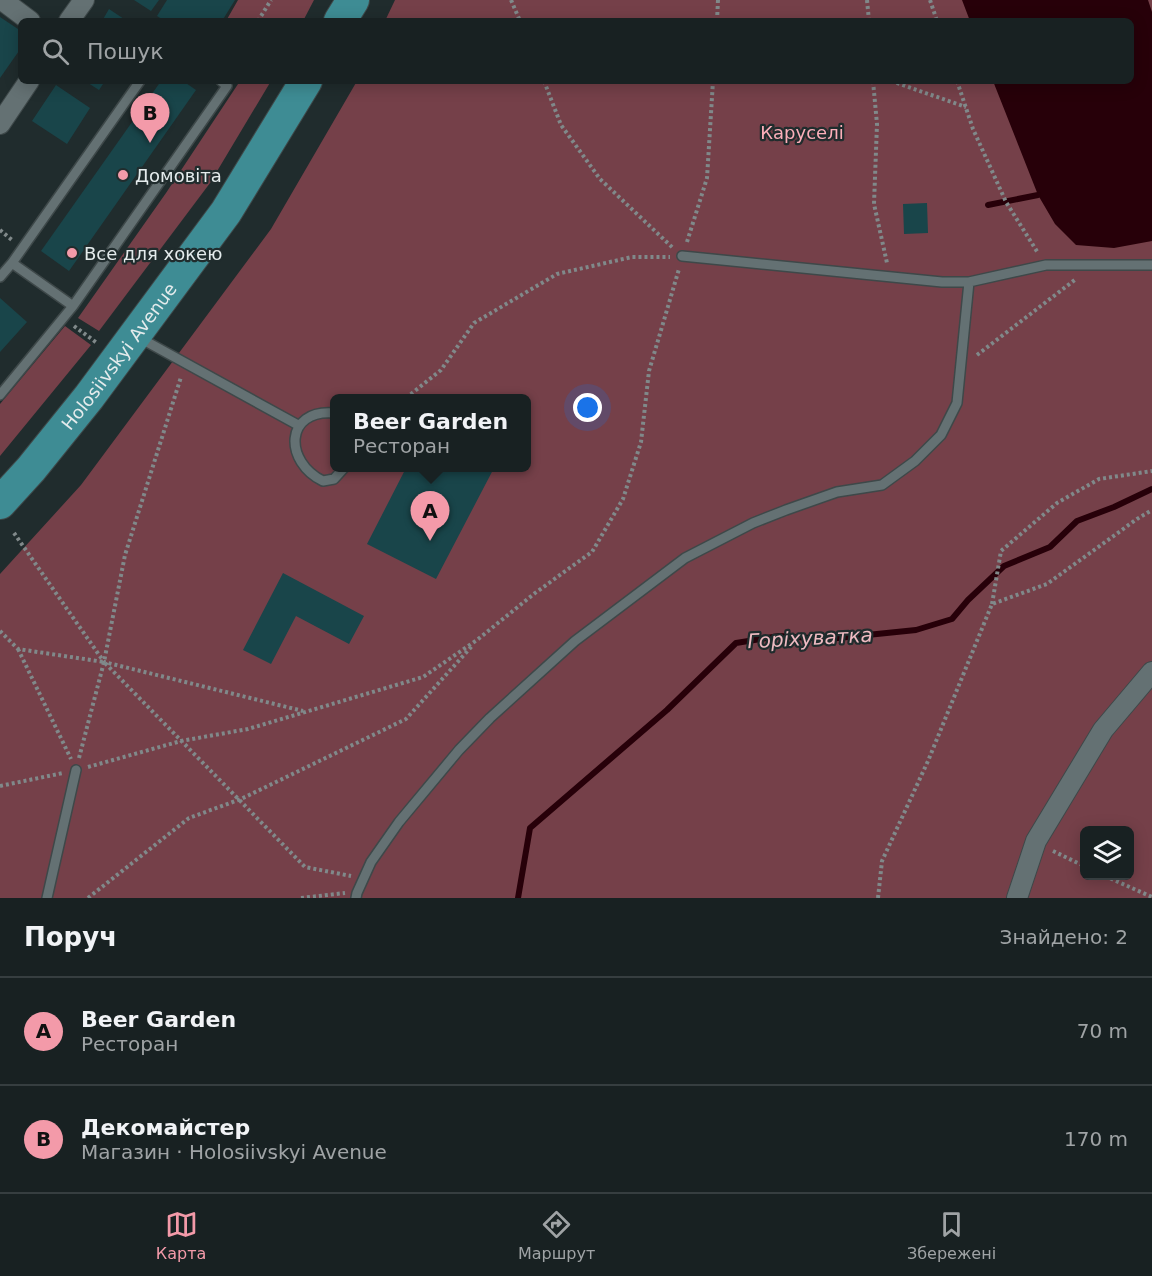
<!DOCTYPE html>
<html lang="uk">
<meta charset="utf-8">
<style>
body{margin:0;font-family:"DejaVu Sans",sans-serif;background:#21292a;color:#f1f3f6}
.controls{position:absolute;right:18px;bottom:18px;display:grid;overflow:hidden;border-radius:9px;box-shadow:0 3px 15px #0003}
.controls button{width:54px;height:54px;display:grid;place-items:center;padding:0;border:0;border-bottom:2px solid #363e40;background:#182122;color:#f1f3f6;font:30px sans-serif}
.you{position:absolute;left:588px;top:408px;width:21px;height:21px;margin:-15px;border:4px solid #fff;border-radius:50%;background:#1a73e8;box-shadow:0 0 0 9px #1a73e833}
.badge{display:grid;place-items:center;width:39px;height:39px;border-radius:50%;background:#f39aa9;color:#111;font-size:20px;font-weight:700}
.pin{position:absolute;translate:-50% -50px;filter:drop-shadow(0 2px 3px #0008)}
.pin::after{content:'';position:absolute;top:32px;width:21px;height:18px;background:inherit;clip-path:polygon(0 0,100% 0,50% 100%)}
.popup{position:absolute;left:330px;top:394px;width:201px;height:78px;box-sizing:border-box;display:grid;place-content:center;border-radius:9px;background:#182122;filter:drop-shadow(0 2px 4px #0005);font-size:20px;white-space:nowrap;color:#9fa3a5}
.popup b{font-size:22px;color:#f1f3f6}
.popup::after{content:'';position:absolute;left:50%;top:100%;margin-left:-12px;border:12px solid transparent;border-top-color:#182122}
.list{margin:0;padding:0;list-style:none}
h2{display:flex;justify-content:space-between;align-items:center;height:78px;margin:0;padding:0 24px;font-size:26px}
h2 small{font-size:20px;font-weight:400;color:#9fa3a5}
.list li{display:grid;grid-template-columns:39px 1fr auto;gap:18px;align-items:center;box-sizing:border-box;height:108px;padding:0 24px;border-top:2px solid #363e40}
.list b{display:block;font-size:22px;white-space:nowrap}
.list p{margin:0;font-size:20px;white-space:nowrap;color:#9fa3a5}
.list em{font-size:20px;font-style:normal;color:#9fa3a5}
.icon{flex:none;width:33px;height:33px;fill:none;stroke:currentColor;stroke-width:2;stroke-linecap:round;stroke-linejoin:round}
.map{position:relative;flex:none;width:1152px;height:898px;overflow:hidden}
.search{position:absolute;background:#182122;box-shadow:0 3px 15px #0003;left:18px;right:18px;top:18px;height:66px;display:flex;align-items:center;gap:15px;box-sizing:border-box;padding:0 21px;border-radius:9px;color:#9fa3a5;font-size:22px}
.sheet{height:294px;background:#182122}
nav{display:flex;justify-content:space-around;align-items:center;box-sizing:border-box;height:84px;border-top:2px solid #363e40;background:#182122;font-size:16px;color:#9fa3a5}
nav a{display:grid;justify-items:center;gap:3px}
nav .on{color:#f39aa9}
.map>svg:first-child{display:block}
.green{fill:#754049;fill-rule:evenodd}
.water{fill:#270009}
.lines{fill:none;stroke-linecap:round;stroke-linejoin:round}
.stream{stroke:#270009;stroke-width:6}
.building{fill:#19454a}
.service-casing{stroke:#3e4849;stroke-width:12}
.minor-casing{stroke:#3e4849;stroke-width:22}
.trunk-casing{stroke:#3e4849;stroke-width:34}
.path{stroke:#80898a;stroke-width:4;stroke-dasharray:3 3;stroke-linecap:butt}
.service{stroke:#647173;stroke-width:9}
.minor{stroke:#647173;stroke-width:20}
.trunk{stroke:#3e8c94;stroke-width:32}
.poi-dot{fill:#f39aa9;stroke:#202c2d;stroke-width:2}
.labels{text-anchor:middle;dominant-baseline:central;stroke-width:4.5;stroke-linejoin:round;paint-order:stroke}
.park-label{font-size:18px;fill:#fcafba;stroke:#202c2d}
.poi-label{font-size:18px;fill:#e4ebec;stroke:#202c2d;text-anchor:start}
.street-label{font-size:18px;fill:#e4ebec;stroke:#202c2d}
.water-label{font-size:20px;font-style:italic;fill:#efbbc2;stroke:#202c2d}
</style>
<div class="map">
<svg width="1152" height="898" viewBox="0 0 1152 898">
<rect width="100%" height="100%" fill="#202c2d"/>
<!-- green -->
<path class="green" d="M238,0H314L303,21H226Z
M395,0H1152V898H0V574L81,485L271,229L357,81H1131V21H385ZM334,398H526V468H334ZM1084,830H1130V876H1084Z
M240,81H271L210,183L99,331L78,318L166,193Z
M65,326L91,345L0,456V404Z"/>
<!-- water -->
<path class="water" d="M962,0H1148L1152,12V241L1114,248L1076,245L1055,224L1038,195L993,81H1131V21H970Z"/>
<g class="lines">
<!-- stream -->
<path class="stream" d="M988,205L1038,195
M518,898L530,828L667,710L736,643L779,636L828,639L916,630L952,619L968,600L1004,566L1050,547L1077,521L1114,507L1152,489"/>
</g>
<!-- building -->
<path class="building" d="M134,0H159L151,11Z
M167,0H235L222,21H165L157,16Z
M109,9L127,21H102Z
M0,17L21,31V48L0,78Z
M85,81H105L99,90Z
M161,81H183L196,90L69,271L41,251Z
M56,85L90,108L67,144L32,121Z
M927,203L928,233L904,234L903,204Z
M0,298L27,322L0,352Z
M406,468H494L436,579L367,544Z
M283,573L364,616L349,644L296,616L271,664L243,650Z"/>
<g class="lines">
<defs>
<path id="service" d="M682,256L942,282H969L1046,265H1152
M0,277L12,263
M73,306L12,263L140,81
M138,337L298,425
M0,395L73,306L227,86L221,81
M334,413C284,409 284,462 323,481L334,479L344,468
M47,898L76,770
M356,898L357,893L371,862L399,822L459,750L490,718L575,641L685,558L753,523L786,510L837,492L882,485L915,461L941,435L957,403L969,282"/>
<path id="minor" d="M2,0L30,21
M69,21L84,0
M0,124L29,81
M1017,898L1036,841L1103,730L1152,672"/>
<g id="trunk">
<path d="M340,21L353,0"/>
<path id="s1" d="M0,503L31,469L89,397L226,212L306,81"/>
</g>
</defs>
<!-- service casing -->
<use href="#service" class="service-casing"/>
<!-- minor casing -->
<use href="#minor" class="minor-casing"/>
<!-- trunk casing -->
<use href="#trunk" class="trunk-casing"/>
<!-- path -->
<path class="path" d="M511,0L520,21
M867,0L869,21
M930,0L937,21
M258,21L271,0
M717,21L718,0
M544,81L561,125L600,179L673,248
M873,81L877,124L874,204L887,263
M891,81L966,107
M957,81L973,129L1006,202L1038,253
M0,230L12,240
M687,242L707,178L713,81
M74,326L97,343
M977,355L1076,279
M406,398L441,370L474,323L557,274L632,257H670
M14,533L104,662L303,711
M992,604L1001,551L1057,503L1099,479L1152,471
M0,631L18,649L104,662L305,867L351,876
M18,649L71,759
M79,758L104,662L125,555L181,377
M88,767L181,741L248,729L423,677L477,640L535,593L592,552L623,499L641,442L649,371L679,269
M0,786L63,773
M1053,851L1084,866
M1105,876L1152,897
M88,898L189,818L241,799L406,719L473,645
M301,898L345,893
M878,898L882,861L928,761L992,604L1047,584L1137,519L1152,510"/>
<!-- service -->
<use href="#service" class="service"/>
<!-- minor -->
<use href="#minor" class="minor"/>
<!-- trunk -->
<use href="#trunk" class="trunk"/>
</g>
<!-- markers -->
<g class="poi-dot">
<circle cx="123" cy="175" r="6"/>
<circle cx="72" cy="253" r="6"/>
</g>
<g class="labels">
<!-- park labels -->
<g class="park-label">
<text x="802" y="132">Каруселі</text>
</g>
<!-- poi labels -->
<g class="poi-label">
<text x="135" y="175">Домовіта</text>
<text x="84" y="253">Все для хокею</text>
</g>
<!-- street labels -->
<g class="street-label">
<text stroke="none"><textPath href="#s1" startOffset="189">Holosiivskyi Avenue</textPath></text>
</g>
<!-- water labels -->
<g class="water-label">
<text transform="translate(810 638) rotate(-3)">Горіхуватка</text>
</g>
</g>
</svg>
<div class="controls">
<button><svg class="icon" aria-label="layers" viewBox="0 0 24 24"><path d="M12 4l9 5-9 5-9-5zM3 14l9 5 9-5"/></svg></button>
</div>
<div class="you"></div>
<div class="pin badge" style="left:430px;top:541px">A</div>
<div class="popup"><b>Beer Garden</b>Ресторан</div>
<div class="pin badge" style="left:150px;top:143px">B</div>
<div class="search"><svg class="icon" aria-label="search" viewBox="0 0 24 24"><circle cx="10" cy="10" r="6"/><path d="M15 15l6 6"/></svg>Пошук</div>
</div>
<section class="sheet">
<h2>Поруч<small>Знайдено: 2</small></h2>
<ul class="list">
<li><span class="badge">A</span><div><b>Beer Garden</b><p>Ресторан</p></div><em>70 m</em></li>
<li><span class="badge">B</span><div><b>Декомайстер</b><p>Магазин · Holosiivskyi Avenue</p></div><em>170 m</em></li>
</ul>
</section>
<nav>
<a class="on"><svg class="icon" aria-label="map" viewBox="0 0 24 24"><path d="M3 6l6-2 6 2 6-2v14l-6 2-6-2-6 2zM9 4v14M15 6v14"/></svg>Карта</a>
<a><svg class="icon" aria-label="directions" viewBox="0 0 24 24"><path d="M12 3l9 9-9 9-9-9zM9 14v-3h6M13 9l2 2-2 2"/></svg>Маршрут</a>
<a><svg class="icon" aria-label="saved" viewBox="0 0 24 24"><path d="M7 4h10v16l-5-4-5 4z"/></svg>Збережені</a>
</nav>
